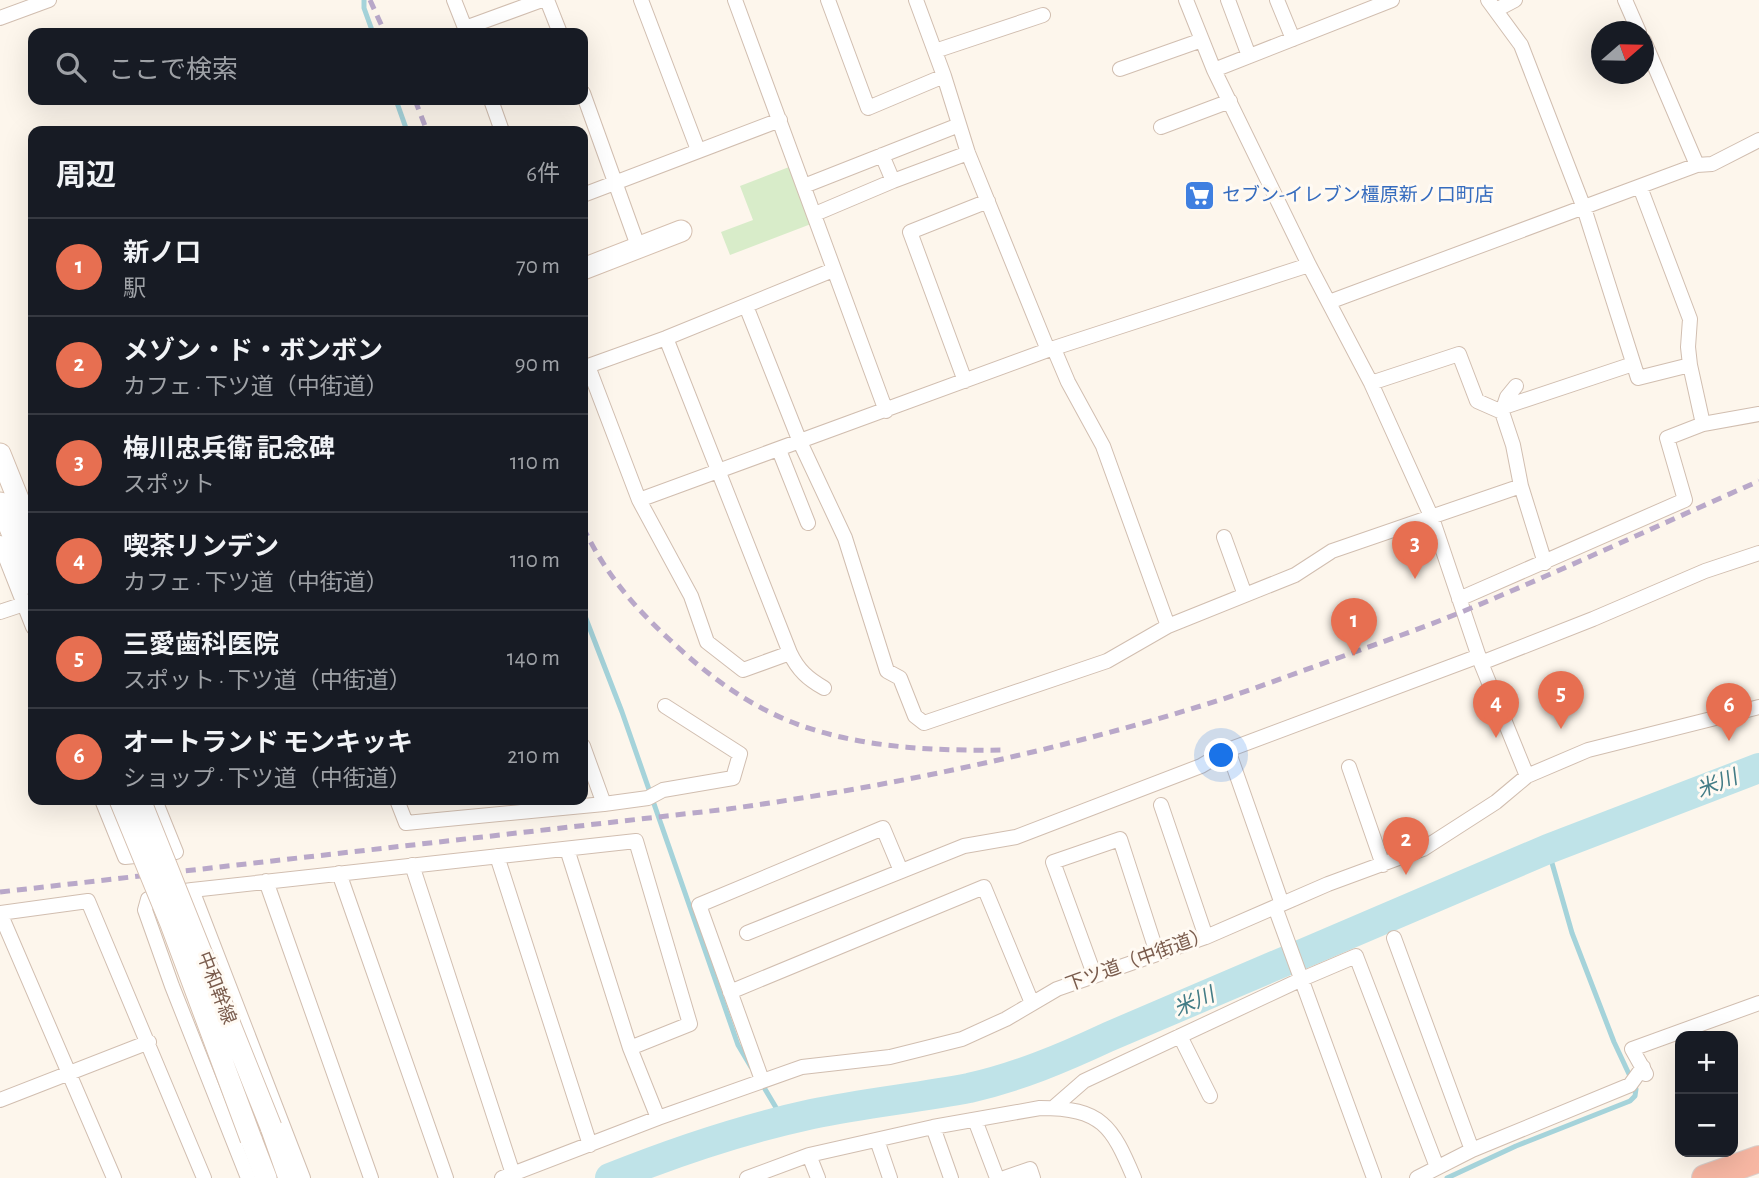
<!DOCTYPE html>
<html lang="ja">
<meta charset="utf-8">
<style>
body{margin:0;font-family:"Alegreya Sans","Noto Sans JP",sans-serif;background:#242831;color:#f1f3f6}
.controls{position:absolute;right:21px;bottom:21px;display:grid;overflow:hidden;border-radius:14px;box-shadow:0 7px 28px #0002}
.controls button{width:63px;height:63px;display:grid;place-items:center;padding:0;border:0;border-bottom:2px solid #363941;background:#171b24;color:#f1f3f6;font:35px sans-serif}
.compass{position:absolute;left:1591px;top:21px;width:63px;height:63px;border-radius:50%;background:#171b24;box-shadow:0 7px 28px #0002;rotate:70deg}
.you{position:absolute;left:1222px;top:756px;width:24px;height:24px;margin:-18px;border:5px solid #fff;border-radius:50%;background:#1a73e8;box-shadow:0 0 0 10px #1a73e833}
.badge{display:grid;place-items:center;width:46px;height:46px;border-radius:50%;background:#e76f51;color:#fff;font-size:23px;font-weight:700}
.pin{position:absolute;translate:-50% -58px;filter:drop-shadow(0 2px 4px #0008)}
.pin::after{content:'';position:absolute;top:37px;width:24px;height:21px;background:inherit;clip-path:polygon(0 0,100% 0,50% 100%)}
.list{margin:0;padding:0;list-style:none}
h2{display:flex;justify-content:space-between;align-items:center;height:91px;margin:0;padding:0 28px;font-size:30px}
h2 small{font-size:23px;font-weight:400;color:#9ea1a6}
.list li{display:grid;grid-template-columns:46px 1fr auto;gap:21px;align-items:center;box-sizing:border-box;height:98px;padding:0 28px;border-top:2px solid #363941}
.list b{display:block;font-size:26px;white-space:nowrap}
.list p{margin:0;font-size:23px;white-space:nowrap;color:#9ea1a6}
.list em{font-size:23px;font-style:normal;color:#9ea1a6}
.icon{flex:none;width:38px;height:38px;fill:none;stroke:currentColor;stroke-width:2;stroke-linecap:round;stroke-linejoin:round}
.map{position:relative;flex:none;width:1759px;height:1178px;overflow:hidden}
.search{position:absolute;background:#171b24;box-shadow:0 7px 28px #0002;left:28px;top:28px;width:560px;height:77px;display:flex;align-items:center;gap:18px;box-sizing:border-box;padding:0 24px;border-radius:14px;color:#9ea1a6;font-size:26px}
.panel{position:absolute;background:#171b24;box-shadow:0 7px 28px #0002;left:28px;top:126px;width:560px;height:679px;border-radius:14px}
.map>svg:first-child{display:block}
.green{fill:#d8ecc9}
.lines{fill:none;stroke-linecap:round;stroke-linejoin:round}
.stream{stroke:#a5d3da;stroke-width:5}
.river{stroke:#bfe3e8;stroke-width:30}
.street-casing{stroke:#d1beb0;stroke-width:16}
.secondary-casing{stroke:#d6c0b0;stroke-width:23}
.highway-casing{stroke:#dad1cd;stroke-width:28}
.street{stroke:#fff;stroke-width:14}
.secondary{stroke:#fff;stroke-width:21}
.highway{stroke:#f7b7a3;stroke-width:26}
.rail{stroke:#b9a8c9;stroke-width:5;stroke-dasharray:10 7;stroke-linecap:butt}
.secondary-bridge-casing{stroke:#d6c0b0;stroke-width:23;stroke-linecap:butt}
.secondary-bridge{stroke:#fff;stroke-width:21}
.labels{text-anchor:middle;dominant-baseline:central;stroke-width:6;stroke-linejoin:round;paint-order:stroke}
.shop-label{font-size:19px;fill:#366cbe;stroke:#fffaf3;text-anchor:start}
.street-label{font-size:19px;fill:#7a5c4d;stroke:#fffaf3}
.water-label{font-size:21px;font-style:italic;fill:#437c86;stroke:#fffaf3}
</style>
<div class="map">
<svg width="1759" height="1178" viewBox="0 0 1759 1178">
<rect width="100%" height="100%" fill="#fdf6ec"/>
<!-- green -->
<path class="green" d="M789,167L811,224L730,255L721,232L753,220L740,186Z"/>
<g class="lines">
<!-- stream -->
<path class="stream" d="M364,0V8L373,33
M396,100L407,131
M583,611L622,712L738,1045L751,1067
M762,1084L784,1121
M1447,1178L1516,1146L1630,1101L1635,1096L1636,1089L1614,1042L1572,933L1548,849"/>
<!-- river -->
<path class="river" d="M610,1178C675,1152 743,1129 812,1114C864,1103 917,1098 969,1088C1018,1077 1063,1058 1108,1037L1548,849L1759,768"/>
<defs>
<path id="street" d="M454,0L467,33
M547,0L560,33
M641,0L698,150
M735,0L886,411
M828,0L868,108L944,76
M916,0L944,76L968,153L1048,350
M1186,0L1214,70L1309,265L1371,383L1432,518L1481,663L1527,776
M1228,0L1249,56
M1277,0L1293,39
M1488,0L1521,45L1584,208L1638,378L1690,365
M1625,0L1639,32
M1496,10L1515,0
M0,18L49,0
M465,28L542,0
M1644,41L1697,165
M935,51L1043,15
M1120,69L1202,40
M1214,70L1392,0
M583,93L638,246
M491,100L502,131
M1161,127L1230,101
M882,155L893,181
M804,186L959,125
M1640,187L1690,319L1688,347L1690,365L1703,424L1759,414
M583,195L780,120
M815,214L893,181L968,153
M833,270L666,338L588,366L639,500L1048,350L1309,265
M1329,302L1697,165L1712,164L1759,140
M746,306L800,442L845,538L887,671L900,678L915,716L924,723L1107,661L1168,626L1295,575L1332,551L1521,486
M1054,349L1068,382L1103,446L1168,626
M965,381L910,232L988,201
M1371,383L1459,354L1477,401L1502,412
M1516,386L1507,397L1502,412L1513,445L1521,486L1545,563
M1504,407L1633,364
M779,450L808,523
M639,500L691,596L707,642L743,670L790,653L666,338
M1224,537L1245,595
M0,543L33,627
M1459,599L1685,500L1667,438L1703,424
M0,612L24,604
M790,653C798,670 808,679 824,688
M1481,663L1593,619L1705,571L1759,553
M1228,750L1282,904
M1349,767L1383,865
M102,800L125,857L176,852L155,800
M397,800L406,823L604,804L583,746
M604,804L648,798L663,790L733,778L740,754L665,706
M1161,805L1206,937
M567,849L630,1048L658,1118
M497,856L590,1145
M412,865L513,1174
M339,873L446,1178
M266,881L371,1178
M192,890L636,841L690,1024L630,1048
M185,891L192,890L303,1178
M166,895L148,899L145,910L172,986L248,1178
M1275,907L1374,1178
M0,913L88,901L204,1178
M0,913L114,1178
M747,933L964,846L1016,837L1201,766L1228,750L1479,656
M1394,938L1472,1150
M1094,974L1053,862L1120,839L1157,953
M730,992L984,887L1032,1003
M1180,1036L1210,1096
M1646,1074L1632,1049L1759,1003
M762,1080L699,905L883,828L901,871
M0,1100L149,1042
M1053,1108L1084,1081L1302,979L1356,956L1437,1167
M975,1120L997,1178
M933,1127L951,1178
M877,1140L890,1178
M809,1155L818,1178
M502,1178L658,1118L802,1067L890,1057L962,1039L1006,1019L1057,989L1206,937L1328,884L1423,849L1496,802L1527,776L1588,750L1759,707
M747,1178L809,1155L933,1127L1040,1108C1102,1108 1112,1126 1134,1178
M1004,1178L1030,1169L1033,1178
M1417,1178L1472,1150L1630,1085L1643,1067"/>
<path id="secondary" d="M583,269L681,231
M0,454L33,536
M0,503L33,585
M271,1127L289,1178
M251,1139L266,1178"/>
<path id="highway" d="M1705,1178L1759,1159"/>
</defs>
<!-- street casing -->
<use href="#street" class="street-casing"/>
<!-- secondary casing -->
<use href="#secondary" class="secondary-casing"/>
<!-- highway casing -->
<use href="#highway" class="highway-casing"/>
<!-- street -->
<use href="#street" class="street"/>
<!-- secondary -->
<use href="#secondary" class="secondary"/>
<!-- highway -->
<use href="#highway" class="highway"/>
<!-- rail -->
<path class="rail" d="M370,0L385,33
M415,100L427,131
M583,527C605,573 633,606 670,640C705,673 743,702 789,721C856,748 933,751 1004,750
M0,892L728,809C895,786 1063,750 1223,699C1254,689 1285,677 1316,666C1365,648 1415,631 1464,611C1563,570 1661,524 1759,481"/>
<defs>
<path id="secondary-bridge" d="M120,800L171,924L251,1139
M140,800L271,1127"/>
</defs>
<!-- secondary-bridge casing -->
<use href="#secondary-bridge" class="secondary-bridge-casing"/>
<!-- secondary-bridge -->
<use href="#secondary-bridge" class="secondary-bridge"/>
</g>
<!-- icons -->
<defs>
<symbol id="supermarket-square" viewBox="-11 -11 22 22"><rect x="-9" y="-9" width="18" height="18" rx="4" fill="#3f7fe0" stroke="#fffaf3"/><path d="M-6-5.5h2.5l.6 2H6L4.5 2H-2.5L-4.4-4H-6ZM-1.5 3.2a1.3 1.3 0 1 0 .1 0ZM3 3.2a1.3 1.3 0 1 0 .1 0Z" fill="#fff"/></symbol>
</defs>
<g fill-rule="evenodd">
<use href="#supermarket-square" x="1182" y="178" width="35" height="35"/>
</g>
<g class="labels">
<!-- shop labels -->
<g class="shop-label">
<text x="1222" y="195">セブン-イレブン橿原新ノ口町店</text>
</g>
<!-- street labels -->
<g class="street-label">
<text transform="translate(1138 960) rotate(-20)">下ツ道（中街道）</text>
<text transform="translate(216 988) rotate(69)">中和幹線</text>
</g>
<!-- water labels -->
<g class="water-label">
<text transform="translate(1717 784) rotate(-21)">米川</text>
<text transform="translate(1194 1002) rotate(-23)">米川</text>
</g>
</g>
</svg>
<div class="controls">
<button>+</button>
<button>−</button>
</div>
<svg class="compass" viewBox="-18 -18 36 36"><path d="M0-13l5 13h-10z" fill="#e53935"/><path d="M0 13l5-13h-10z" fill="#9ea1a6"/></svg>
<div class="you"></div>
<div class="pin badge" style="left:1354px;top:656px">1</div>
<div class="pin badge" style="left:1406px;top:875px">2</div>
<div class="pin badge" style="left:1415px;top:579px">3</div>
<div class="pin badge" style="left:1496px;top:738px">4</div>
<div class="pin badge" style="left:1561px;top:729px">5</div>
<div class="pin badge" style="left:1729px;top:741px">6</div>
<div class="search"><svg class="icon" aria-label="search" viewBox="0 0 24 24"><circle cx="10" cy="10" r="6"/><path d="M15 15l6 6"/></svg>ここで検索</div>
<section class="panel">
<h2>周辺<small>6件</small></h2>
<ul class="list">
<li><span class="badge">1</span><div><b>新ノ口</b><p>駅</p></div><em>70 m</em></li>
<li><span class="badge">2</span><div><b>メゾン・ド・ボンボン</b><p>カフェ · 下ツ道（中街道）</p></div><em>90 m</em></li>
<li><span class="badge">3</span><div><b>梅川忠兵衛 記念碑</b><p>スポット</p></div><em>110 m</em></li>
<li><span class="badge">4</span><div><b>喫茶リンデン</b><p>カフェ · 下ツ道（中街道）</p></div><em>110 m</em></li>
<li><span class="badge">5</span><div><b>三愛歯科医院</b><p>スポット · 下ツ道（中街道）</p></div><em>140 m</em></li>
<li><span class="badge">6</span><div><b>オートランド モンキッキ</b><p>ショップ · 下ツ道（中街道）</p></div><em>210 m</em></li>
</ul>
</section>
</div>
